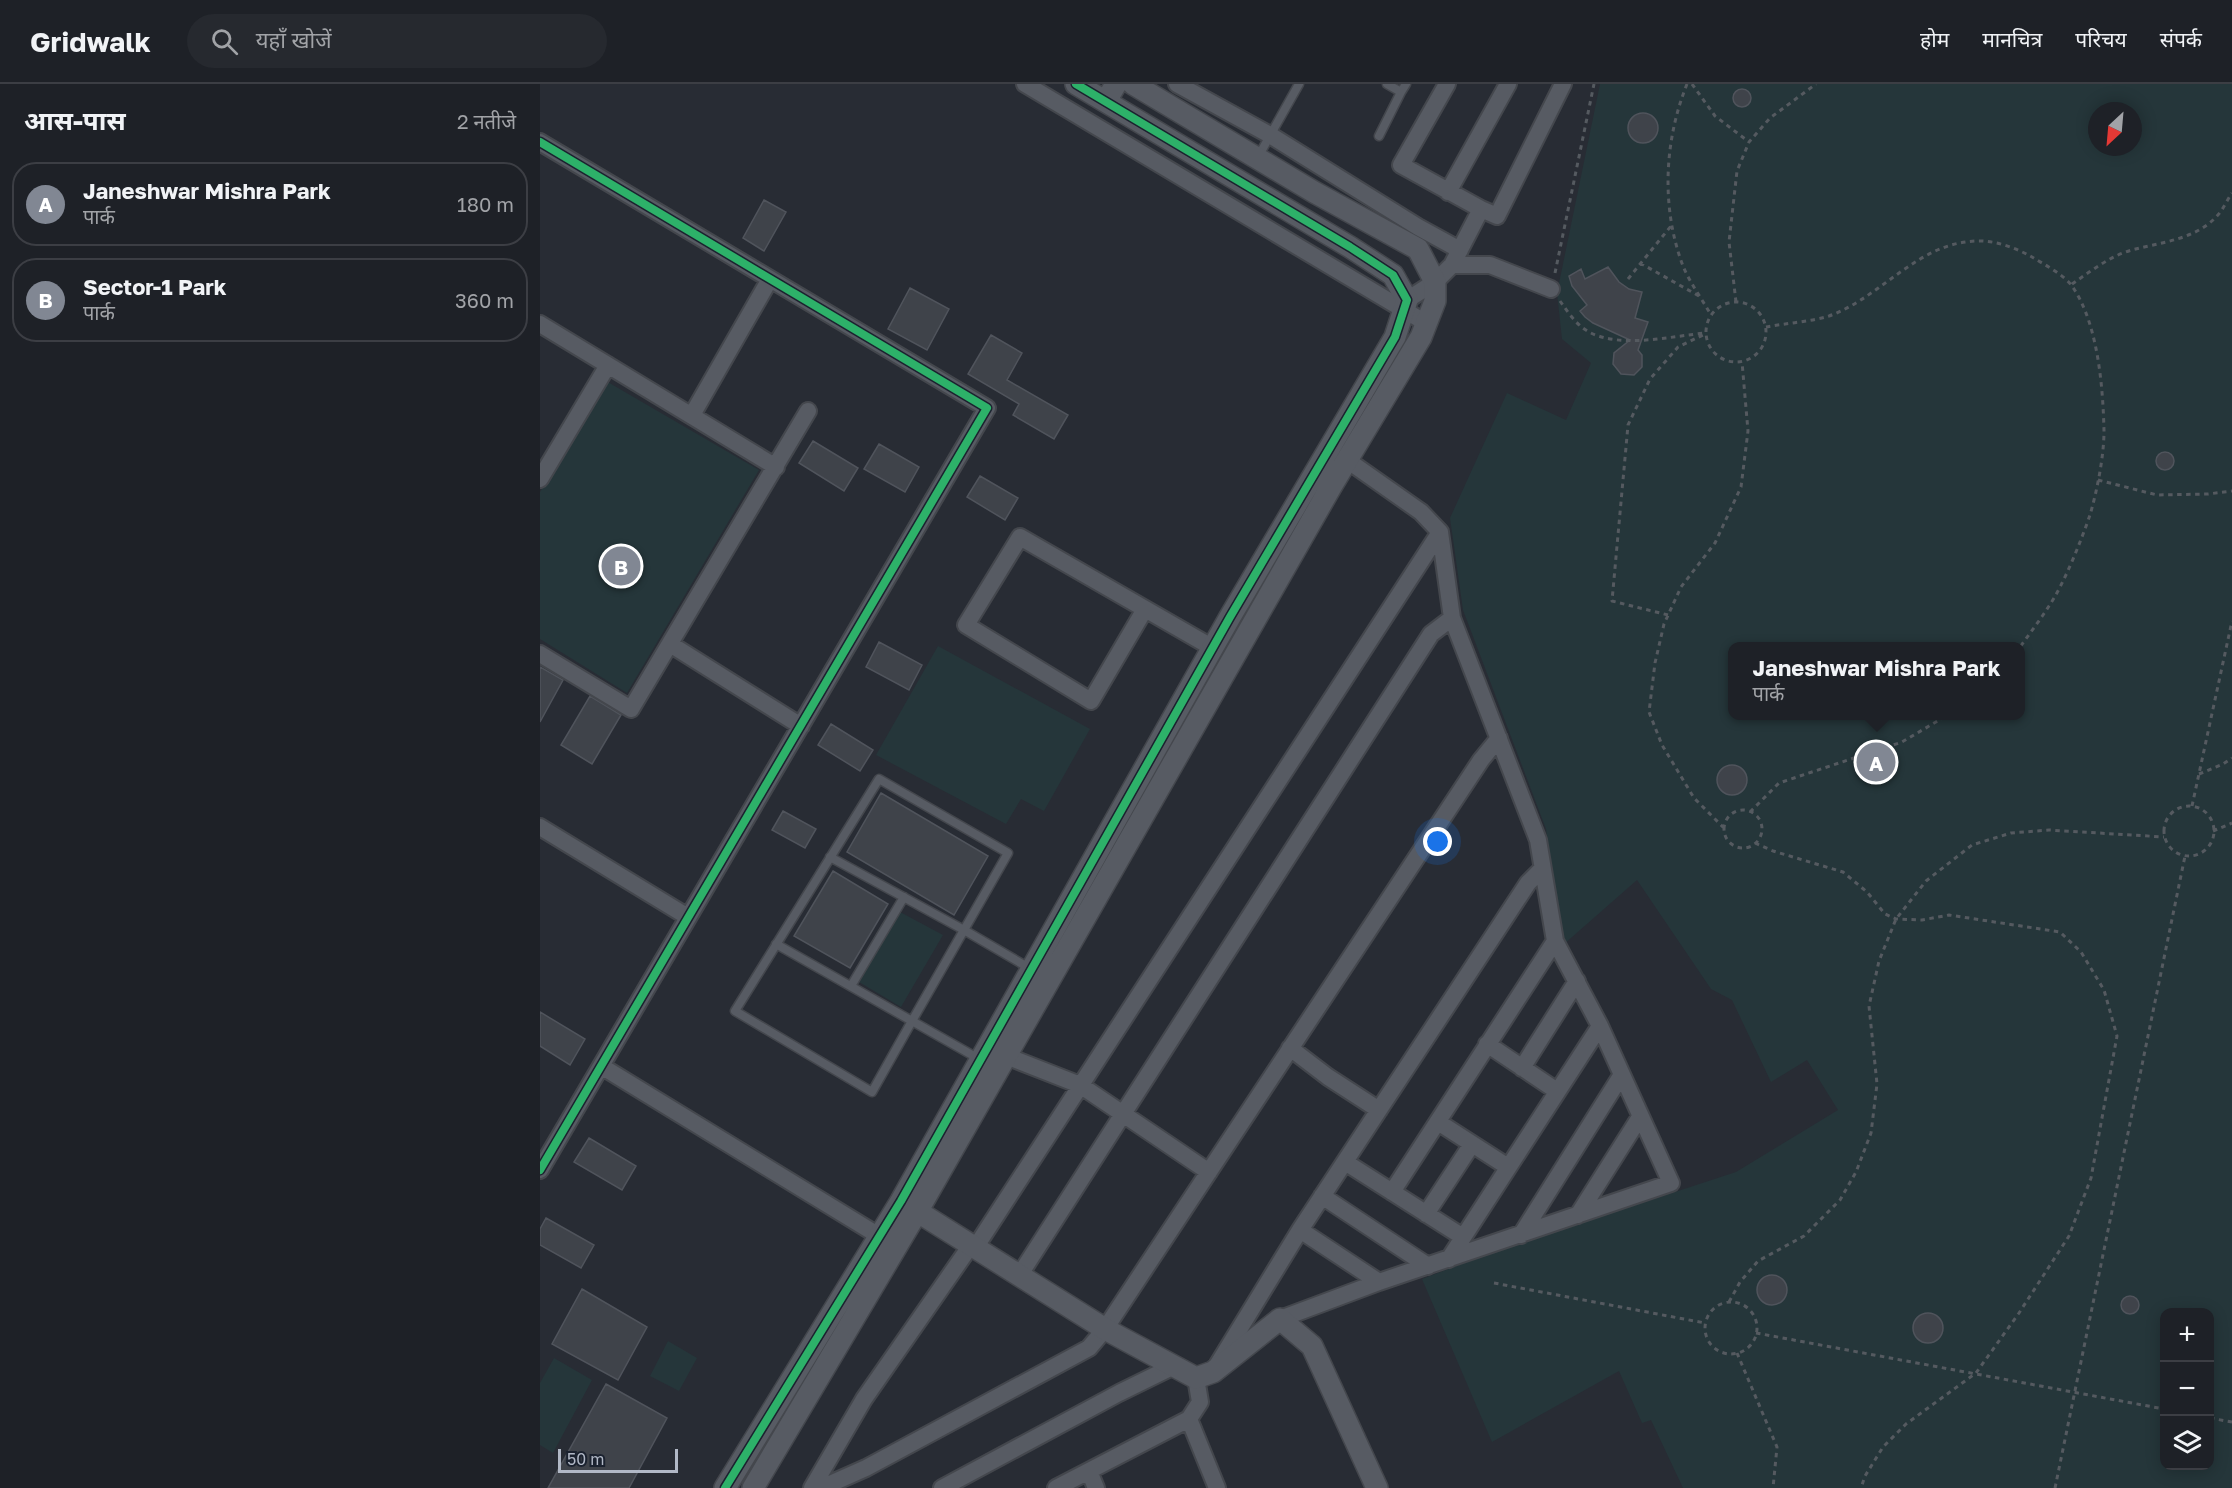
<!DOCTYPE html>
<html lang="hi">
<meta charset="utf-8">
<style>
body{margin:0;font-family:"Golos Text","Noto Sans Devanagari",sans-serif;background:#26292f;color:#f1f3f6}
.controls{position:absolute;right:18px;bottom:18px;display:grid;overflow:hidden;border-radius:12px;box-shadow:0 3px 15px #0003}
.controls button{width:54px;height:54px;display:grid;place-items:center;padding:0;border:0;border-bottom:2px solid #3c3e44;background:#1e2127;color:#f1f3f6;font:30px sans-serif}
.compass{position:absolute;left:1548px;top:18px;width:54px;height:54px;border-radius:50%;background:#1e2127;box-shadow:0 3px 15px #0003;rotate:206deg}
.scale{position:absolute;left:18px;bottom:15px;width:120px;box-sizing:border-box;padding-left:6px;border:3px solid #b1b8c6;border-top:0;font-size:16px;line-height:21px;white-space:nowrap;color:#b1b8c6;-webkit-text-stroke:4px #1b222f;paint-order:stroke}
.you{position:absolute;left:898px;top:758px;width:21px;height:21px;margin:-15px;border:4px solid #fff;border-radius:50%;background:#1a73e8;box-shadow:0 0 0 9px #1a73e833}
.badge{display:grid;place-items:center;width:39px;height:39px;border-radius:50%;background:#818793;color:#fff;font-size:20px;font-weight:700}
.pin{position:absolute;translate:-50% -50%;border:3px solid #fff;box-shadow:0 2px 6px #0006}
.popup{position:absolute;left:1188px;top:558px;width:297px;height:78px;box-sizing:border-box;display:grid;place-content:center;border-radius:12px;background:#1e2127;filter:drop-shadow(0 2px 4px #0005);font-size:20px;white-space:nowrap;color:#a1a3a7}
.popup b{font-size:22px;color:#f1f3f6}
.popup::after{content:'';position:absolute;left:50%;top:100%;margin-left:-12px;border:12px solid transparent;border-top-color:#1e2127}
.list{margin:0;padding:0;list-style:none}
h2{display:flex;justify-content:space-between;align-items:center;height:78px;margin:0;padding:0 24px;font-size:26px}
h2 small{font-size:20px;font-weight:400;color:#a1a3a7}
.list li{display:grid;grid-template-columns:39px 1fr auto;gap:18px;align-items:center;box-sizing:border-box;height:84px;margin:0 12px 12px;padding:0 12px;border:2px solid #3c3e44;border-radius:24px}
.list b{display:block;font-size:22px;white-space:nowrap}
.list p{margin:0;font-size:20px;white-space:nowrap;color:#a1a3a7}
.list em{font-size:20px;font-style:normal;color:#a1a3a7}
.icon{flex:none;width:33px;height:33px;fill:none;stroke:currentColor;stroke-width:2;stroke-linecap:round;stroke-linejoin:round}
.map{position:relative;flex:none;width:1692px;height:1404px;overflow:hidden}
header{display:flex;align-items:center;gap:36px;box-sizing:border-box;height:84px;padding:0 30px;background:#1e2127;border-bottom:2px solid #3c3e44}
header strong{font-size:28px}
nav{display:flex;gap:33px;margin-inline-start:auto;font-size:21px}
.search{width:420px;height:54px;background:#26292f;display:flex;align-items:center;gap:15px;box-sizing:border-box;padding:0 21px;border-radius:33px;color:#a1a3a7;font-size:22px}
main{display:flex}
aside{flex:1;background:#1e2127}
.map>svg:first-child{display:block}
.green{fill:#25363a;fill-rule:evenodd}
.building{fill:#3f434a;stroke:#50545c;stroke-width:1.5}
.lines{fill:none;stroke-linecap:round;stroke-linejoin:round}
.service-casing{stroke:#44474d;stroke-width:11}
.minor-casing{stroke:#44474d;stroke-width:20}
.tertiary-casing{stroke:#44474d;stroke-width:24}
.path{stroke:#555a60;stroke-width:3;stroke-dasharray:4.5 4.5;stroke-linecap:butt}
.service{stroke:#575b63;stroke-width:8}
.minor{stroke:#575b63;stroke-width:16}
.tertiary{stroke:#575b63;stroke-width:21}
.cycleway-casing{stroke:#1b222f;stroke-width:11}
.cycleway{stroke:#2db169;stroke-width:8}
</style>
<header>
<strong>Gridwalk</strong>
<div class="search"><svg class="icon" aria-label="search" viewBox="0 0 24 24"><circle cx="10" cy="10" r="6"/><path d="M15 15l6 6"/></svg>यहाँ खोजें</div>
<nav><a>होम</a><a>मानचित्र</a><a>परिचय</a><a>संपर्क</a></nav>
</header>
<main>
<aside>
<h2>आस-पास<small>2 नतीजे</small></h2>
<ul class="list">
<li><span class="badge">A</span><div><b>Janeshwar Mishra Park</b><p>पार्क</p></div><em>180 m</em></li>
<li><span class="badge">B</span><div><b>Sector-1 Park</b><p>पार्क</p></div><em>360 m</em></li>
</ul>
</aside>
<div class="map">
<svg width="1692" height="1404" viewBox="0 0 1692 1404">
<rect width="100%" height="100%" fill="#282c34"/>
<!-- green -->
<path class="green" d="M1060,0H1692V1404H1143L1111,1336L1102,1339L1079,1287L952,1358L882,1195L958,1166L1196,1088L1298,1026L1267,976L1231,998L1192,916L1171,905L1097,796L1023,861L1006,745L923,526L910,434L967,309L1026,336L1051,279L1022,255L1017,209ZM1557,27H1593V63H1557ZM1192,562H1480V632H1192ZM1624,1228H1670V1382H1624Z
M66,297L219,386L87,609L0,555V408Z
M398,562L550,645L504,727L481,715L466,740L336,671Z
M360,828L403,851L361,923L319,898Z
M128,1257L157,1274L139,1307L110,1292Z
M14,1274L52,1296L13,1369L0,1361V1299Z"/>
<!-- building -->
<path class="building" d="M1193 14a9 9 0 1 1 18 0a9 9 0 1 1-18 0Z
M1088 44a15 15 0 1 1 30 0a15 15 0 1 1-30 0Z
M224,116L246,128L224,167L203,154Z
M1068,183L1079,198L1089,205L1102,208L1095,234L1108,238L1098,266L1102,271V283L1094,291L1081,290L1073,280L1074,269L1090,256L1053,239L1045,233L1040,227L1047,221L1032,202L1029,192L1041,185L1045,195Z
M370,204L409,225L387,266L348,245Z
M451,251L482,269L467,296L528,331L514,355L473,331L479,320L428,290Z
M273,357L318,384L304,407L259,379Z
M339,360L379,383L365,408L324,385Z
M1616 377a9 9 0 1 1 18 0a9 9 0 1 1-18 0Z
M440,392L478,414L465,436L427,413Z
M339,558L382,581L369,606L326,583Z
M0,583L23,596L0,638Z
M50,612L81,631L52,680L21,661Z
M291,640L333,666L320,687L278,661Z
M1177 696a15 15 0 1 1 30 0a15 15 0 1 1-30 0Z
M341,709L448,772L414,831L307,768Z
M243,727L276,745L265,764L232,746Z
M293,787L348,820L310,884L254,852Z
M0,928L45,955L30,981L0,962Z
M49,1054L96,1082L82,1106L34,1078Z
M6,1134L54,1161L41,1184L0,1161V1145Z
M1217 1206a15 15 0 1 1 30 0a15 15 0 1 1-30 0Z
M42,1205L107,1243L78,1296L12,1260Z
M1581 1221a9 9 0 1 1 18 0a9 9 0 1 1-18 0Z
M1373 1244a15 15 0 1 1 30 0a15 15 0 1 1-30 0Z
M66,1300L127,1334L89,1404H8Z"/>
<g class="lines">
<defs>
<path id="service" d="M847,0L861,8L866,0
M839,52L861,8
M718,73L759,0
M236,860L372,937L424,846L290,773
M311,902L364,813
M441,976L372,937L332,1008L195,927L339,695L468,769L424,846L491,885"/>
<path id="minor" d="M485,0L886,239
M637,0L730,51L878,143L920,166
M907,0L861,81L941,125L912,181
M0,58L447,324L0,1086
M908,108L968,0
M941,125L957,132L1023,0
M867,216L895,198L912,181H950L1011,205
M0,240L236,383
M152,331L230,195
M0,395L68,281
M605,525L551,617L426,541L480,453L673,564
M130,560L261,642
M0,570L91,625L268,327
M0,743L148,833
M947,960L1017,1007
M750,964L788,993L839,1026
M466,972L540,1001L669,1088
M61,982L349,1158
M982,984L1037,897
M898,1038L968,1083
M805,1078L923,1153
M852,1108L1015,857
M782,1112L888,1182
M886,1130L932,1060
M1038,1131L1100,1033
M760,1146L839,1198
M981,1151L1081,992
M435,1164L900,448
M909,1175L1060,942
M479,1192L891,550L912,534
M740,1235L839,1198L1131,1099L1060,942L1015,857L998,756L912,534L900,448L881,428L807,376
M678,1280L760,1146L988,799L1002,785
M656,1294L660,1318L649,1335L677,1404
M549,1387L556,1404
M272,1404L324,1315L431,1161
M281,1404L326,1384L549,1264L565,1245L941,676L959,654
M402,1404L579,1309L634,1282
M516,1404L649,1335"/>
<path id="tertiary" d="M566,17L576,0
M367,1121L565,1245L656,1294L673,1288L740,1235L772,1262L837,1404
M185,1404L361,1117L690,533L855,253L867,216L853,191L810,163L536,0
M213,1404L377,1128L792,401L881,253L895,217V198L878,165L774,108L593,0"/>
</defs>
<!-- service casing -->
<use href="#service" class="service-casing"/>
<!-- minor casing -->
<use href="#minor" class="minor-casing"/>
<!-- tertiary casing -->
<use href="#tertiary" class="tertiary-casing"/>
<!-- path -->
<path class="path" d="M1147,0C1124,57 1121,124 1143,182C1150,199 1162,215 1171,231
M1152,0L1175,32L1209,58
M1100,179L1159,212
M1015,189L1054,0
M1088,195L1131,142
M1532,200C1551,187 1570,172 1592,166C1621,158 1655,156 1677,132C1683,126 1687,116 1692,109
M1020,217C1028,228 1036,241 1049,248C1081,265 1131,252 1166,249
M1166 248a30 30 0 1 1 60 0a30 30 0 1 1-60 0Z
M1196,218L1189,158L1197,87L1209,58L1230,34L1276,0
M1226,243C1246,239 1270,238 1289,232C1342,213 1377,159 1436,157C1455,156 1476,164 1492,173C1505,181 1523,190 1532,202C1558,239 1563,303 1564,347C1564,372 1557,407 1550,431C1541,457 1524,500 1509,522C1500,536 1490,549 1480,563
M1558,396L1617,411L1668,410L1692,407
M1128,531L1072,517L1088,341L1110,295L1138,263L1163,251
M1659,690L1683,680L1692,674
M1652,722L1692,537
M1624 747a25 25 0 1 1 50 0a25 25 0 1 1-50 0Z
M1184 745a19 19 0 1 1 38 0a19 19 0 1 1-38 0Z
M1210,728L1239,699L1362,658L1406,632
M1184,744L1154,714L1122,661L1109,628L1115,579L1124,540L1141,503L1175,459L1201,403L1208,347L1202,278
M1673,747L1692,739
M1215,759L1233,767L1303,788L1327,808L1345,830L1356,835L1382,836L1409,831L1520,848L1541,868L1564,906L1577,952L1551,1094L1529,1152L1479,1229L1436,1289L1366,1340L1343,1363L1325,1392L1321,1404
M954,1199L1165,1239
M1189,1218L1200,1198L1218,1177L1264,1152L1300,1116L1316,1088L1331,1049L1337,1000L1329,922L1339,877L1356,835L1386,797L1432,761L1471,749L1509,746L1624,753
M1165 1244a26 26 0 1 1 52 0a26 26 0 1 1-52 0Z
M1216,1249L1624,1325
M1197,1269L1237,1363L1233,1404
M1670,1334L1692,1338
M1515,1404L1645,772"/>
<!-- service -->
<use href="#service" class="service"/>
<!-- minor -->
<use href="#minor" class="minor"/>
<!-- tertiary -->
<use href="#tertiary" class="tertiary"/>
<defs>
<path id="cycleway" d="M0,58L447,324L0,1086
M185,1404L361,1117L690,533L855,253L867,216L853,191L810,163L536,0"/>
</defs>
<!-- cycleway casing -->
<use href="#cycleway" class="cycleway-casing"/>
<!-- cycleway -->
<use href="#cycleway" class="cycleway"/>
</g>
</svg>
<div class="controls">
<button>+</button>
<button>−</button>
<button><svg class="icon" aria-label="layers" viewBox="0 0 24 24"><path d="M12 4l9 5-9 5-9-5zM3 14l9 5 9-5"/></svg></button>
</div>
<svg class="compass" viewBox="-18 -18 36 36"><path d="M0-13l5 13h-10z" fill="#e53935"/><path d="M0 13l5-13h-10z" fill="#a1a3a7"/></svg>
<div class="scale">50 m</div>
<div class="you"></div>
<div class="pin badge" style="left:1336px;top:678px">A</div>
<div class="popup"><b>Janeshwar Mishra Park</b>पार्क</div>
<div class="pin badge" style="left:81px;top:482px">B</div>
</div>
</main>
